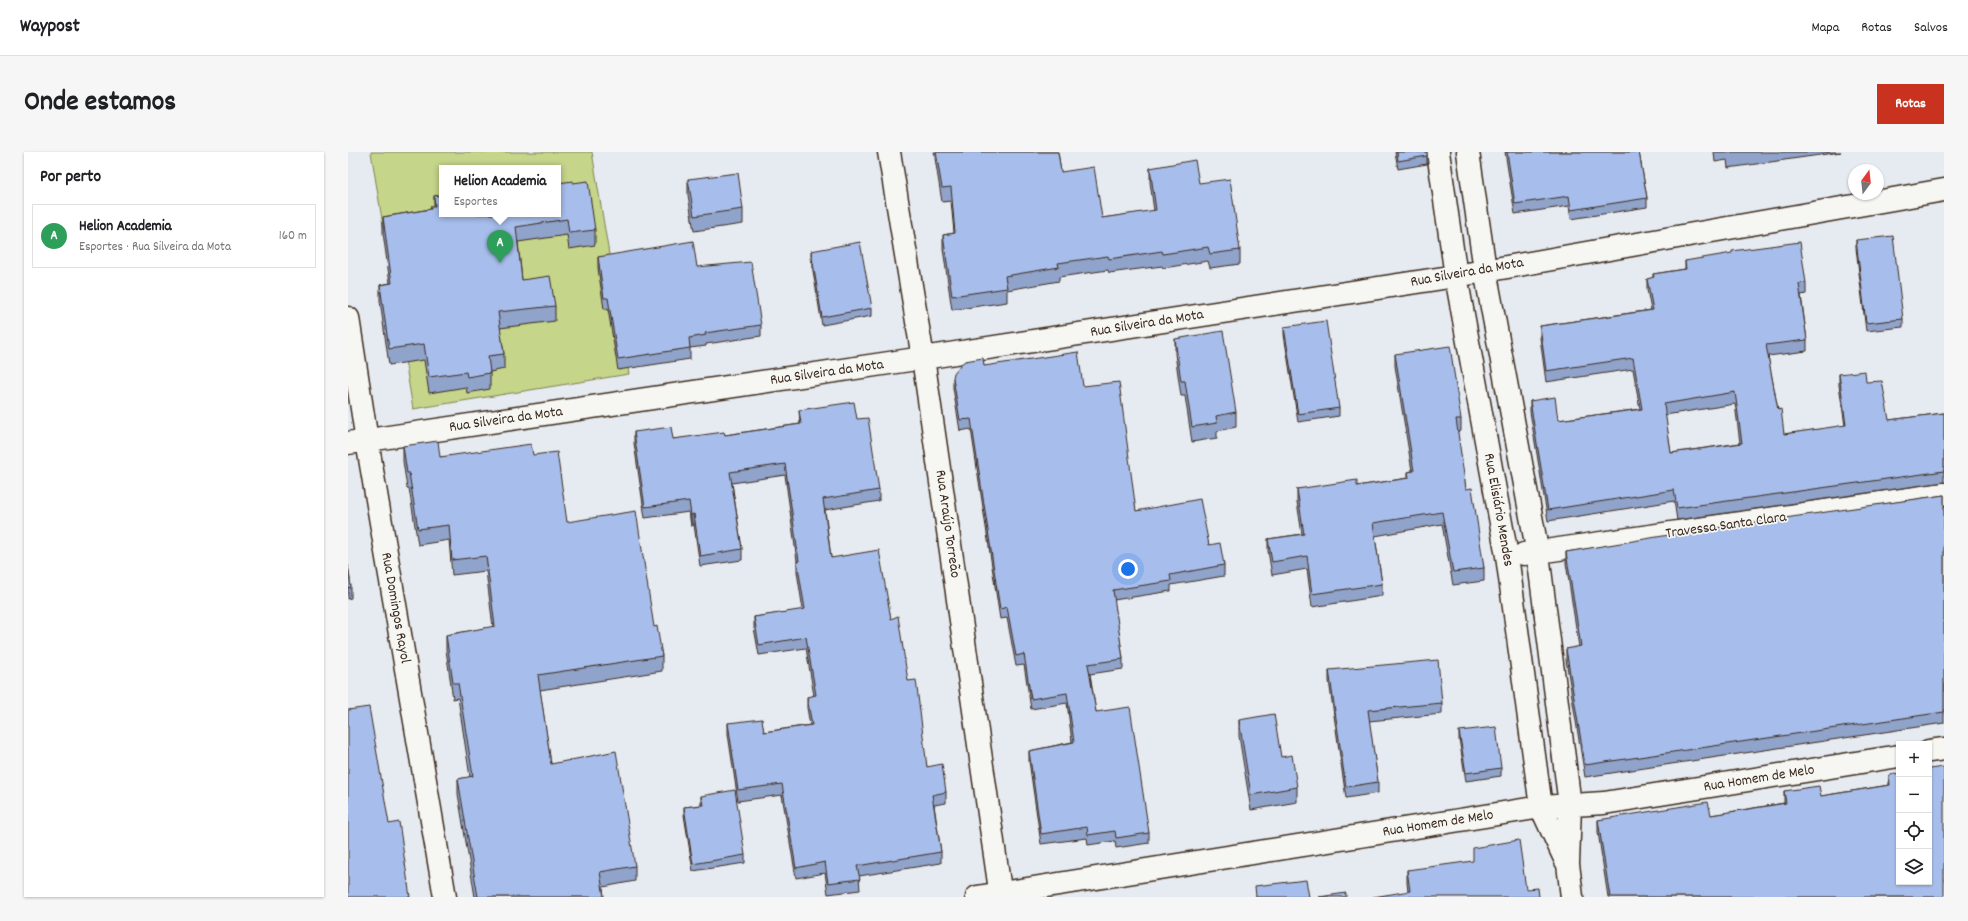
<!DOCTYPE html>
<html lang="pt">
<meta charset="utf-8">
<style>
body{margin:0;font-family:Dekko,sans-serif;background:#f6f6f6;color:#202124}
.controls{position:absolute;right:12px;bottom:12px;display:grid;overflow:hidden;border-radius:0px;box-shadow:0 1px 3px #0004}
.controls button{width:36px;height:36px;display:grid;place-items:center;padding:0;border:0;border-bottom:1px solid #e0e0e0;background:#fff;color:#202124;font:20px sans-serif}
.compass{position:absolute;left:1500px;top:12px;width:36px;height:36px;border-radius:50%;background:#fff;box-shadow:0 1px 3px #0004;rotate:15deg}
.you{position:absolute;left:780px;top:417px;width:14px;height:14px;margin:-10px;border:3px solid #fff;border-radius:50%;background:#1a73e8;box-shadow:0 0 0 6px #1a73e833}
.badge{display:grid;place-items:center;width:26px;height:26px;border-radius:50%;background:#c8321e;color:#fff;font-size:13px;font-weight:700}
.pin{position:absolute;translate:-50% -33px;filter:drop-shadow(0 1px 2px #0008)}
.pin::after{content:'';position:absolute;top:21px;width:14px;height:12px;background:inherit;clip-path:polygon(0 0,100% 0,50% 100%)}
.popup{position:absolute;left:91px;top:13px;width:122px;height:52px;box-sizing:border-box;display:grid;place-content:center;border-radius:0px;background:#fff;filter:drop-shadow(0 1px 3px #0005);font-size:13px;white-space:nowrap;color:#757577}
.popup b{font-size:15px;color:#202124}
.popup::after{content:'';position:absolute;left:50%;top:100%;margin-left:-8px;border:8px solid transparent;border-top-color:#fff}
.list{margin:0;padding:0;list-style:none}
h2{display:flex;justify-content:space-between;align-items:center;height:52px;margin:0;padding:0 16px;font-size:17px}
h2 small{font-size:13px;font-weight:400;color:#757577}
.list li{display:grid;grid-template-columns:26px 1fr auto;gap:12px;align-items:center;box-sizing:border-box;height:64px;margin:0 8px 8px;padding:0 8px;border:1px solid #e0e0e0;border-radius:0px}
.list b{display:block;font-size:15px;white-space:nowrap}
.list p{margin:0;font-size:13px;white-space:nowrap;color:#757577}
.list em{font-size:13px;font-style:normal;color:#757577}
.icon{flex:none;width:22px;height:22px;fill:none;stroke:currentColor;stroke-width:2;stroke-linecap:round;stroke-linejoin:round}
.map{position:relative;flex:none;width:1596px;height:745px;overflow:hidden;border-radius:0px}
header{display:flex;align-items:center;gap:24px;box-sizing:border-box;height:56px;padding:0 20px;background:#fff;border-bottom:1px solid #e0e0e0}
header strong{font-size:19px}
nav{display:flex;gap:22px;margin-inline-start:auto;font-size:14px}
.intro{display:flex;align-items:center;justify-content:space-between;box-sizing:border-box;height:96px;padding:0 24px}
h1{margin:0;font-size:28px}
.button{padding:10px 18px;border-radius:0px;background:#c8321e;color:#fff;font-size:14px;font-weight:700}
main{display:flex;gap:24px;padding:0 24px}
aside{flex:1;background:#fff;border-radius:0px;box-shadow:0 1px 3px #0004}
.map>svg:first-child{display:block}
.green{fill:#c5d58a;stroke:#808054;fill-rule:evenodd}
.lines{fill:none;stroke-linecap:round;stroke-linejoin:round}
.street-casing{stroke:#3b2a1e;stroke-width:25}
.street{stroke:#f6f6f2;stroke-width:22}
.wall{fill:#90a3cb;stroke:#3b2a1e;fill-rule:evenodd}
.shaded-wall{fill:#7585a5;stroke:#3b2a1e}
.building{fill:#a7beec;stroke:#3b2a1e;fill-rule:evenodd}
.labels{text-anchor:middle;dominant-baseline:central;stroke-width:3.5;stroke-linejoin:round;paint-order:stroke}
.street-label{font-size:15px;fill:#3b2a1e;stroke:#f6f6f2}
</style>
<header>
<strong>Waypost</strong>
<nav><a>Mapa</a><a>Rotas</a><a>Salvos</a></nav>
</header>
<div class="intro"><h1>Onde estamos</h1><a class="button">Rotas</a></div>
<main>
<aside>
<h2>Por perto<small></small></h2>
<ul class="list">
<li><span class="badge" style="background:#2e9e5b">A</span><div><b>Helion Academia</b><p>Esportes · Rua Silveira da Mota</p></div><em>160 m</em></li>
</ul>
</aside>
<div class="map">
<svg width="1596" height="745" viewBox="0 0 1596 745">
<rect width="100%" height="100%" fill="#e6ebf1"/>
<filter id="ink" filterUnits="userSpaceOnUse"><feTurbulence type="fractalNoise" baseFrequency=".025" numOctaves="2"/><feDisplacementMap in="SourceGraphic" scale="8" xChannelSelector="R" yChannelSelector="G"/><feConvolveMatrix kernelMatrix="1 2 1 2 8 2 1 2 1" color-interpolation-filters="sRGB"/></filter>
<g filter="url(#ink)">
<!-- green -->
<path class="green" d="M23,0H244L281,222L65,257ZM94,16H210V62H94Z"/>
<g class="lines">
<defs>
<path id="street" d="M541,0L575,206L653,745
M1090,0L1108,124L1159,404L1193,655L1218,709
M1120,0L1137,118L1190,402L1222,653L1220,712L1224,745
M0,166L19,289L97,745
M0,291L575,206L1108,124L1596,38
M1176,402L1596,342
M1581,599L1596,597
M629,745L1193,655L1256,651L1551,604"/>
</defs>
<!-- street casing -->
<use href="#street" class="street-casing"/>
<!-- street -->
<use href="#street" class="street"/>
</g>
<!-- wall -->
<path class="wall" d="M586,0H710L713,20L754,66L806,59L802,30V16L851,31L892,98V112L862,116L860,109L815,116L814,114L761,121L760,118L711,125V129L659,138V150L604,158L595,97V83L606,81L603,49L594,50Z
M1047,0H1079V12L1050,17Z
M1157,0H1291L1299,46V55L1223,67L1221,54L1167,62Z
M1366,0H1493L1380,16L1379,8L1367,10Z
M340,27L395,57V72L346,79L340,43Z
M225,31L247,78V93L221,97L219,83L170,90L174,128L207,154V169L152,176L156,202V217L142,220V237L119,241L118,235L81,241L76,208L41,213L32,149V133L42,131L35,81V65L83,57V54H86V44Z
M1508,88L1555,167V175L1518,179L1508,96Z
M463,99L524,156V164L474,173L463,107Z
M250,105L349,115L413,173V184L358,192V194L342,196V207L270,218L260,157H256L250,116Z
M1337,109L1458,131V142L1453,143L1459,188V199L1420,204L1430,258L1436,282L1497,274L1491,233V222L1518,230L1541,268L1596,261V330L1329,368L1326,349L1200,369L1182,260V249L1210,268L1292,257L1285,217L1198,230L1192,186V174L1303,158L1299,138V127L1305,126V122L1337,117ZM1387,252L1392,291L1323,301L1317,263Z
M936,175L991,256V264L950,270L936,183Z
M827,187L888,260V275L869,279V286L844,290L837,244H833L827,202Z
M1047,202L1113,267V279L1109,280L1118,337L1136,416V429L1105,433L1094,372L1027,384L1034,432V444L964,455L959,417L924,423L920,399V387L954,382L949,350V337L1009,334L1060,326V320L1064,319L1047,214Z
M636,214L735,234L788,359L861,393L876,413V424L823,433V439L766,448L775,507V517L742,522L748,560L801,681V691L768,696L767,689L740,693L739,686L693,692L681,609V599L724,590L719,551L683,557L676,513L668,514L659,466L652,467L623,277L612,279L605,236V226Z
M451,258L509,267L531,338V349L477,358L483,406L543,467L560,529L579,615L598,640V651L586,653L593,700V711L511,724L512,738L480,742L477,721L448,726L434,643L390,649L380,582V571L416,580L462,573L459,556V545L466,544L458,496L411,503L406,476V465L455,458L449,420V409L437,323L384,331L394,397V408L352,414L346,373L343,374L341,360L297,366L286,291V280L325,287L377,283L452,272Z
M55,294L92,305L185,303L219,370L306,475L314,504V519L192,538L203,612L287,714V729L255,735L256,745H127L110,642V627L122,625L110,546L105,547L98,498V483L145,475L138,419L104,423L101,388L70,393L61,336H59L55,309Z
M1596,343V571L1237,625L1218,508V497L1231,495L1218,411V400Z
M0,413L3,435V446L0,447Z
M981,518L1094,551V562L1021,569L1030,630V641L998,646L981,529Z
M891,568L933,605L949,635V650L903,658L891,584Z
M1111,579L1153,616V624L1118,629L1111,587Z
M1541,623L1596,745H1260L1250,680V668L1363,663L1436,651V639L1473,644L1541,633Z
M353,644L397,703V711L345,719L336,663V655L353,653Z
M1059,718L1178,737L1060,740L1059,731Z"/>
<!-- shaded-wall -->
<path class="shaded-wall" d="M346,362V373L343,374V363Z"/>
<!-- building -->
<path class="building" d="M588,0H710L713,20L746,15L754,66L808,58L802,16L847,8L851,31L882,27L892,98L862,102L860,95L815,102L814,99L761,107L760,104L710,111L711,115L657,124L659,136L604,144L595,83L607,81L603,35L594,36Z
M1049,0H1079V4L1050,9Z
M1159,0H1291L1299,46L1223,58L1221,44L1167,52Z
M390,21L395,57L346,64L340,27Z
M225,29V31L240,29L247,78L221,81L219,67L168,75L174,128L202,124L207,154L150,160L156,202L140,204L142,221L119,225L118,220L81,225L76,192L41,197L32,133L44,131L35,65L83,57V54H87L86,44L94,43V62H210V31Z
M1545,84L1555,167L1518,171L1508,88Z
M345,89L349,115L403,110L413,173L357,181L358,183L341,186L342,196L270,207L260,146H256L250,105Z
M512,90L524,156L474,165L463,99Z
M1452,90L1458,131L1451,132L1459,188L1418,193L1430,258L1433,257L1436,282L1498,273L1491,222L1517,219L1518,230L1534,229L1541,268L1596,261V319L1329,356L1326,338L1200,358L1182,249L1207,245L1210,268L1294,257L1285,206L1198,219L1192,174L1305,158L1299,127L1306,125L1305,122L1338,117L1337,109L1384,101V99ZM1387,240L1394,291L1323,301L1316,252Z
M978,169L991,256L950,262L936,175Z
M875,179L888,260L868,264L869,271L844,275L837,229H833L827,187Z
M1102,194L1113,267H1108L1118,337L1124,336L1136,416L1105,420L1094,360L1025,371L1034,432L964,442L959,404L924,410L920,387L956,382L949,337L1009,328V334L1061,326L1060,320L1066,319L1047,202Z
M730,200L735,234L771,230L788,359L852,347L861,393L872,391L876,413L822,423L823,429L765,438L775,507L740,512L748,560L782,555L801,681L768,686L767,679L740,683L739,675L693,682L681,599L726,590L719,541L683,547L676,502L668,504L659,455L652,457L623,267L612,268L605,226L606,221L613,212L617,209L635,206L636,214Z
M506,250L509,267L520,266L531,338L475,347L483,406L531,398L543,467L550,464L560,529L568,528L579,615L594,612L598,640L584,643L593,700L509,714L512,727L480,731L477,710L448,716L434,632L390,638L380,571L414,567L416,580L464,573L459,545L468,543L458,485L411,493L406,465L457,457L449,409H451L437,312L382,320L394,397L352,404L346,362L343,363L341,349L297,355L286,280L323,275L325,287L376,280L377,283L453,272L451,258Z
M90,289L92,305L183,292L185,303L209,300L219,370L288,359L306,475L309,474L314,504L190,523L203,612L268,599L287,714L252,720L256,745H130L110,627L125,624L110,531H105L98,483L147,474L138,404L104,408L101,373L70,377L61,321H59L55,294Z
M1596,343V560L1237,613L1218,497L1233,494L1218,400L1333,381Z
M0,413L3,435L0,436Z
M1090,508L1094,551L1020,558L1030,630L998,635L981,518Z
M21,555L41,672L51,670L62,745H0V558Z
M926,562L933,605L944,603L949,635L903,643L891,568Z
M1148,575L1153,616L1118,621L1111,579Z
M1596,615V745H1262L1250,668L1360,650L1363,663L1438,651L1436,639L1471,634L1473,644L1542,633L1541,623L1551,621V730H1581V617Z
M387,638L397,703L345,712L336,655L355,653L353,644Z
M1171,688L1178,737L1190,736L1191,745H1025L1062,739L1059,718L1125,709V696Z
M958,728L961,745H908L907,734Z
M998,741V745H971Z"/>
</g>
<g class="labels">
<!-- street labels -->
<g class="street-label">
<text transform="translate(1119 121) rotate(-10)">Rua Silveira da Mota</text>
<text transform="translate(799 172) rotate(-9)">Rua Silveira da Mota</text>
<text transform="translate(479 221) rotate(-8)">Rua Silveira da Mota</text>
<text transform="translate(158 268) rotate(-8)">Rua Silveira da Mota</text>
<text transform="translate(1150 358) rotate(80)">Rua Elisiário Mendes</text>
<text transform="translate(599 372) rotate(82)">Rua Araújo Torreão</text>
<text transform="translate(1378 374) rotate(-8)">Travessa Santa Clara</text>
<text transform="translate(47 456) rotate(80)">Rua Domingos Rayol</text>
<text transform="translate(1411 627) rotate(-9)">Rua Homem de Melo</text>
<text transform="translate(1090 672) rotate(-9)">Rua Homem de Melo</text>
</g>
</g>
</svg>
<div class="controls">
<button>+</button>
<button>−</button>
<button><svg class="icon" aria-label="locate" viewBox="0 0 24 24"><circle cx="12" cy="12" r="6"/><path d="M12 2v4M12 18v4M2 12h4M18 12h4"/></svg></button>
<button><svg class="icon" aria-label="layers" viewBox="0 0 24 24"><path d="M12 4l9 5-9 5-9-5zM3 14l9 5 9-5"/></svg></button>
</div>
<svg class="compass" viewBox="-18 -18 36 36"><path d="M0-13l5 13h-10z" fill="#e53935"/><path d="M0 13l5-13h-10z" fill="#757577"/></svg>
<div class="you"></div>
<div class="pin badge" style="left:152px;top:111px;background:#2e9e5b">A</div>
<div class="popup"><b>Helion Academia</b>Esportes</div>
</div>
</main>
